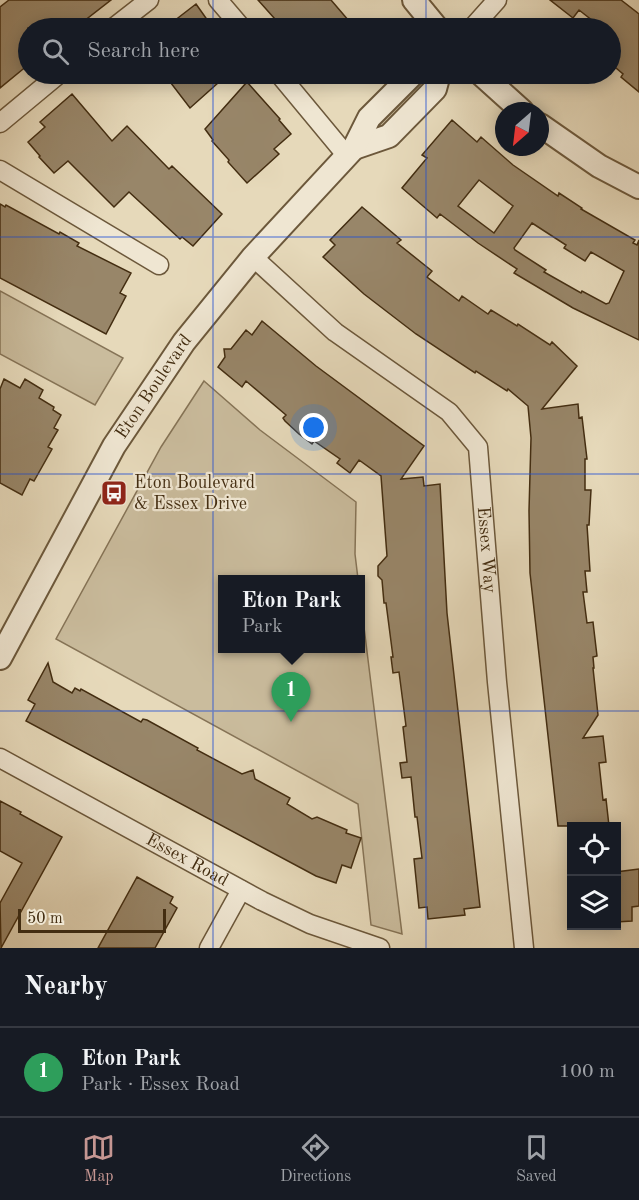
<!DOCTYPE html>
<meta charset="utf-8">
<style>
body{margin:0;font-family:"Old Standard TT",serif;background:#242831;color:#f1f3f6}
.controls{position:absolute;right:18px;bottom:18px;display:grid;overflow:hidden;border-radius:0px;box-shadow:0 3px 15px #0003}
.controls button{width:54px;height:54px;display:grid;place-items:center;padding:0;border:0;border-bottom:2px solid #363941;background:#171b24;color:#f1f3f6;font:30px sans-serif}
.compass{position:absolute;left:495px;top:102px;width:54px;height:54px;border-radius:50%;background:#171b24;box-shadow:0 3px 15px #0003;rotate:208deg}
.scale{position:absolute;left:18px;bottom:15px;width:148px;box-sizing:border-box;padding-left:6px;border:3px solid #432d11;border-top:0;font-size:16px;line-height:21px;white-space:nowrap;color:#432d11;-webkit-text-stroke:4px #efe6d2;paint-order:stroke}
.you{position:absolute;left:314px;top:428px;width:21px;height:21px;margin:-15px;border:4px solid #fff;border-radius:50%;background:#1a73e8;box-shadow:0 0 0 9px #1a73e833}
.badge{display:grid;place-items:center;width:39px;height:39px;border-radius:50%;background:#c59692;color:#fff;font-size:20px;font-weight:700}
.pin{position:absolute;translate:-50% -50px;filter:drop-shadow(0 2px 3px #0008)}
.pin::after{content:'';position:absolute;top:32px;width:21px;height:18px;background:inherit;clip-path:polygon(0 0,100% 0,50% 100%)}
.popup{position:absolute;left:218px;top:575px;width:147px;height:78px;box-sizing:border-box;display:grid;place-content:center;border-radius:0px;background:#171b24;filter:drop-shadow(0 2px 4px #0005);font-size:20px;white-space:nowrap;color:#9ea1a6}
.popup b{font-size:22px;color:#f1f3f6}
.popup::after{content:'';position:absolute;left:50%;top:100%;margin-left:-12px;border:12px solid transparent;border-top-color:#171b24}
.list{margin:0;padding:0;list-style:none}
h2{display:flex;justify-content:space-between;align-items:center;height:78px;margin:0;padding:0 24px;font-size:26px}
h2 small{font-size:20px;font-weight:400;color:#9ea1a6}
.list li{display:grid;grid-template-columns:39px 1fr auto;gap:18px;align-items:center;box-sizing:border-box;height:90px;padding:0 24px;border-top:2px solid #363941}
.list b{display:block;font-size:22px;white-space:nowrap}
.list p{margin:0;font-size:20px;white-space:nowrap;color:#9ea1a6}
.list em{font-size:20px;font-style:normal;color:#9ea1a6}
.icon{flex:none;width:33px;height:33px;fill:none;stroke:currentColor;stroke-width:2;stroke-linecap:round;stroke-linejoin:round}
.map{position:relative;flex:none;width:639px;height:948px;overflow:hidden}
.search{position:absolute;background:#171b24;box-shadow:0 3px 15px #0003;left:18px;right:18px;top:18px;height:66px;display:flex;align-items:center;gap:15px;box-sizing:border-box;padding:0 21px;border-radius:33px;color:#9ea1a6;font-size:22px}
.sheet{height:168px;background:#171b24}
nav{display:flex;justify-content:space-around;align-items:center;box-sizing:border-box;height:84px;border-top:2px solid #363941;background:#171b24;font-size:16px;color:#9ea1a6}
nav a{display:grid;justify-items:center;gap:3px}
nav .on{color:#c59692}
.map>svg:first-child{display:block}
.green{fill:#cabc9d;stroke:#867457;stroke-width:1.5}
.building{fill:#988669;stroke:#432d11;stroke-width:1.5;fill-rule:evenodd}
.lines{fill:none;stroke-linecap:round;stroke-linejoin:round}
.minor-casing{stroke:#6c583b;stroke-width:21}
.tertiary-casing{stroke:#6c583b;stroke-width:26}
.minor{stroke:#efe6d2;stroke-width:18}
.tertiary{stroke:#efe6d2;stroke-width:22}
.grid{fill:none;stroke:#1d4ed8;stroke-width:1.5;stroke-opacity:0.55}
.labels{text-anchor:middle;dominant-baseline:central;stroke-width:4.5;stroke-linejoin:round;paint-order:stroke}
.street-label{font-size:18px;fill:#432d11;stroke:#efe6d2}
.poi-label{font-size:18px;fill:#432d11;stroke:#efe6d2;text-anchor:start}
</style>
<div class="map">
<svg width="639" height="948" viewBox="0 0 639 948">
<rect width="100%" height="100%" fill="#e6d9ba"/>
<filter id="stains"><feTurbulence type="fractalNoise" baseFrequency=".00333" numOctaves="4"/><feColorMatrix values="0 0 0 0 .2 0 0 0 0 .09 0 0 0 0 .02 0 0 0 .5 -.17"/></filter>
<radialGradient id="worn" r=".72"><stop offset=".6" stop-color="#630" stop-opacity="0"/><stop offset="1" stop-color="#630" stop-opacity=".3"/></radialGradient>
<!-- green -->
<path class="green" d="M423,78L424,85L385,126H379L378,124Z
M0,291L123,358L95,405L0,354Z
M204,381L260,430L356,502L355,554L358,579L222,580V648H360V595L402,934L371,925L358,804L56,639L161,447Z"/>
<!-- building -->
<path class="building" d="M9,0H111L75,28H28V65L0,88V7Z
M258,0H331L355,28H283Z
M550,0H621L639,14V92L621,77L623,74L610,63V28H602L579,10L573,18Z
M196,4L213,28H165Z
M164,74H228L190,108Z
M247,82L280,119L279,120L291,134L274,149L279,154L247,183L228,162L229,160L212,141L213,140L205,129Z
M72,94L112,141L127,126L169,169L172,166L222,214L193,246L182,237L180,239L129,192L114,207L68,161L54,173L39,157L40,156L28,142L45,127L40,122Z
M452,120L477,142L481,137L513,165L558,196L559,193L582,208L581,209L635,240L633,243L637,245L639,240V340L573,308L514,273L517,269L478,243L440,214L437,218L402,188L427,158L422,155ZM479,180L513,206L494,233L458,206ZM532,223L566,245L564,248L585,261L591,252L624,271L609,303L606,304L582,291L581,293L544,272L546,270L515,250L514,248Z
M0,204L5,207L6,205L59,234L60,232L79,243L77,246L131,273L120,293L126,296L106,334L0,278Z
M362,207L401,240L397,243L432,271L427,277L459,301L462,296L488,314L491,310L517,326L518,324L550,345L552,342L577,366L542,409L578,404L579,418L582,417L587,459H585V490H591L589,525H587L590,571H585L587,592H583L587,623L593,622L597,656L593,657L594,668H593L598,715L583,738L603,736L606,762L599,763L603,800L606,799L609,826H558L530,573L529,511L531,438L528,406L508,389L507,391L476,371L475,373L416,334L364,294L323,257L335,245L330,240Z
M262,321L316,366L424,446L401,479L423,477L424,486L440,484L447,613L480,907L464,909L465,915L428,919L427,907L419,908L414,859L422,858L417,817H415L411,777L402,778L400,763L407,762L403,727L406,726L399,672L393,673L391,657H393L386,603H384L382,580L378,576V566L387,556L381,476L359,460L350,473L337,463L340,459L314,441L312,444L299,434L285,421L283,418L286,415L246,381L242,387L218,367L225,357L224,349H231L246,330L252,335Z
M4,379L20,388L25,379L43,390L39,398L54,407L53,410L61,415L54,428L58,430L48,447L52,449L34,481L30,479L22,495L0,483V389Z
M48,663L53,682L72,693L75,688L80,691L81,689L141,722L143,719L147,720L198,748L197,750L242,774L253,770L255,779L290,798L287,804L312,819L317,817L347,830L346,833L361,838L351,868L342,865L336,883L316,876L26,721L35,704L28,700Z
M0,801L21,812L20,814L62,837L1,948L0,903L22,863L0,851Z
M639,869V906L632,907V921L616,922V872Z
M137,877L173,897L170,903L177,908L155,948H98Z"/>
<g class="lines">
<defs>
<g id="minor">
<path d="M218,0L242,28"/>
<path d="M113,28L149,0"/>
<path d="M472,28L497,0"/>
<path d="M279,74L347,156"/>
<path d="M0,123L59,74"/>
<path d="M0,170L159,265"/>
<path id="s1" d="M253,257L335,332L449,412L478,447L497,682L524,948"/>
<path id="s2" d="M0,758L262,901L310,924L380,948"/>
<path d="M209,948L241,890"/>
</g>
<g id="tertiary">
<path d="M414,0L437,28"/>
<path d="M481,74L522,111"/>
<path d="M540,125L599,166L639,187"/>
<path d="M354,148L389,136L435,89L439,74"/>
<path id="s3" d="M0,658L114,446L184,342L253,257L354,148L369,118L413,74"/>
</g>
</defs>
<!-- minor casing -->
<use href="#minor" class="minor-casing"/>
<!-- tertiary casing -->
<use href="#tertiary" class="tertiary-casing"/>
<!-- minor -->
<use href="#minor" class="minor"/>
<!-- tertiary -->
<use href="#tertiary" class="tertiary"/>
</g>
<!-- grid -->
<path class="grid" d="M213,0V28M426,0V28M213,74V948M426,74V948M0,237H639M0,474H639M0,711H639"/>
<!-- icons -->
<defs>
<symbol id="bus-square" viewBox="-11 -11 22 22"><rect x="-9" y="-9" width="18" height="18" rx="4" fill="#8f2418" stroke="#efe6d2"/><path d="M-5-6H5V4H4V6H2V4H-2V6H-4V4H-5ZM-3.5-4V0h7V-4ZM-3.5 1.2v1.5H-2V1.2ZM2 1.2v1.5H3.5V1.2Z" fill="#fff"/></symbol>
</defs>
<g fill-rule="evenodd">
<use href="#bus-square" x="99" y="478" width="30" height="30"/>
</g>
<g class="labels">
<!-- street labels -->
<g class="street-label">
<text stroke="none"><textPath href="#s3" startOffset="312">Eton Boulevard</textPath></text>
<text stroke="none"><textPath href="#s1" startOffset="399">Essex Way</textPath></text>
<text stroke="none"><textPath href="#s2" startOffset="213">Essex Road</textPath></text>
</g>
<!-- poi labels -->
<g class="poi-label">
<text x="134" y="483">Eton Boulevard<tspan x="134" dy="21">&amp; Essex Drive</tspan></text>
</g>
</g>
<rect width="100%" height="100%" filter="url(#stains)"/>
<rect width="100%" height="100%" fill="url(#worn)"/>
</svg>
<div class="controls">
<button><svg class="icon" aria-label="locate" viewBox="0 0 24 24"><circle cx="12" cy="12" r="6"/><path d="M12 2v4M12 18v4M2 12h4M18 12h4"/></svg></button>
<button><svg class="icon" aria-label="layers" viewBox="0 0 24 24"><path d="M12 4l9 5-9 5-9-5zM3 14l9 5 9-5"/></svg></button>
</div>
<svg class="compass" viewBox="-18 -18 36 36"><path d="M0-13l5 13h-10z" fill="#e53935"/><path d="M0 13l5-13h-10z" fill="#9ea1a6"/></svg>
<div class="scale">50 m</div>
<div class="you"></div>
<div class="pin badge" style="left:291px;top:722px;background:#2e9e5b">1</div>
<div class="popup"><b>Eton Park</b>Park</div>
<div class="search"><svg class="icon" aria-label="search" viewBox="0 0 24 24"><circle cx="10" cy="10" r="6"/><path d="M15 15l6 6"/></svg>Search here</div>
</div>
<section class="sheet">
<h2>Nearby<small></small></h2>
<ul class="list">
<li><span class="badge" style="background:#2e9e5b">1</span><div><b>Eton Park</b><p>Park · Essex Road</p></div><em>100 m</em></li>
</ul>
</section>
<nav>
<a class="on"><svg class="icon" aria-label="map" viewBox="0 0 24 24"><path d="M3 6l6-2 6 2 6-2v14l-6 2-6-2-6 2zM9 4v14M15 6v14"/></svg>Map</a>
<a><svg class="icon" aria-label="directions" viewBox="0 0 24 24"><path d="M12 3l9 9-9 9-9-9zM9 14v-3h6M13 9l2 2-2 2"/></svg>Directions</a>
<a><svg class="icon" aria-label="saved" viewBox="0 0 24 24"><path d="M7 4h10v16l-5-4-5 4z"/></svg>Saved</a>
</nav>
